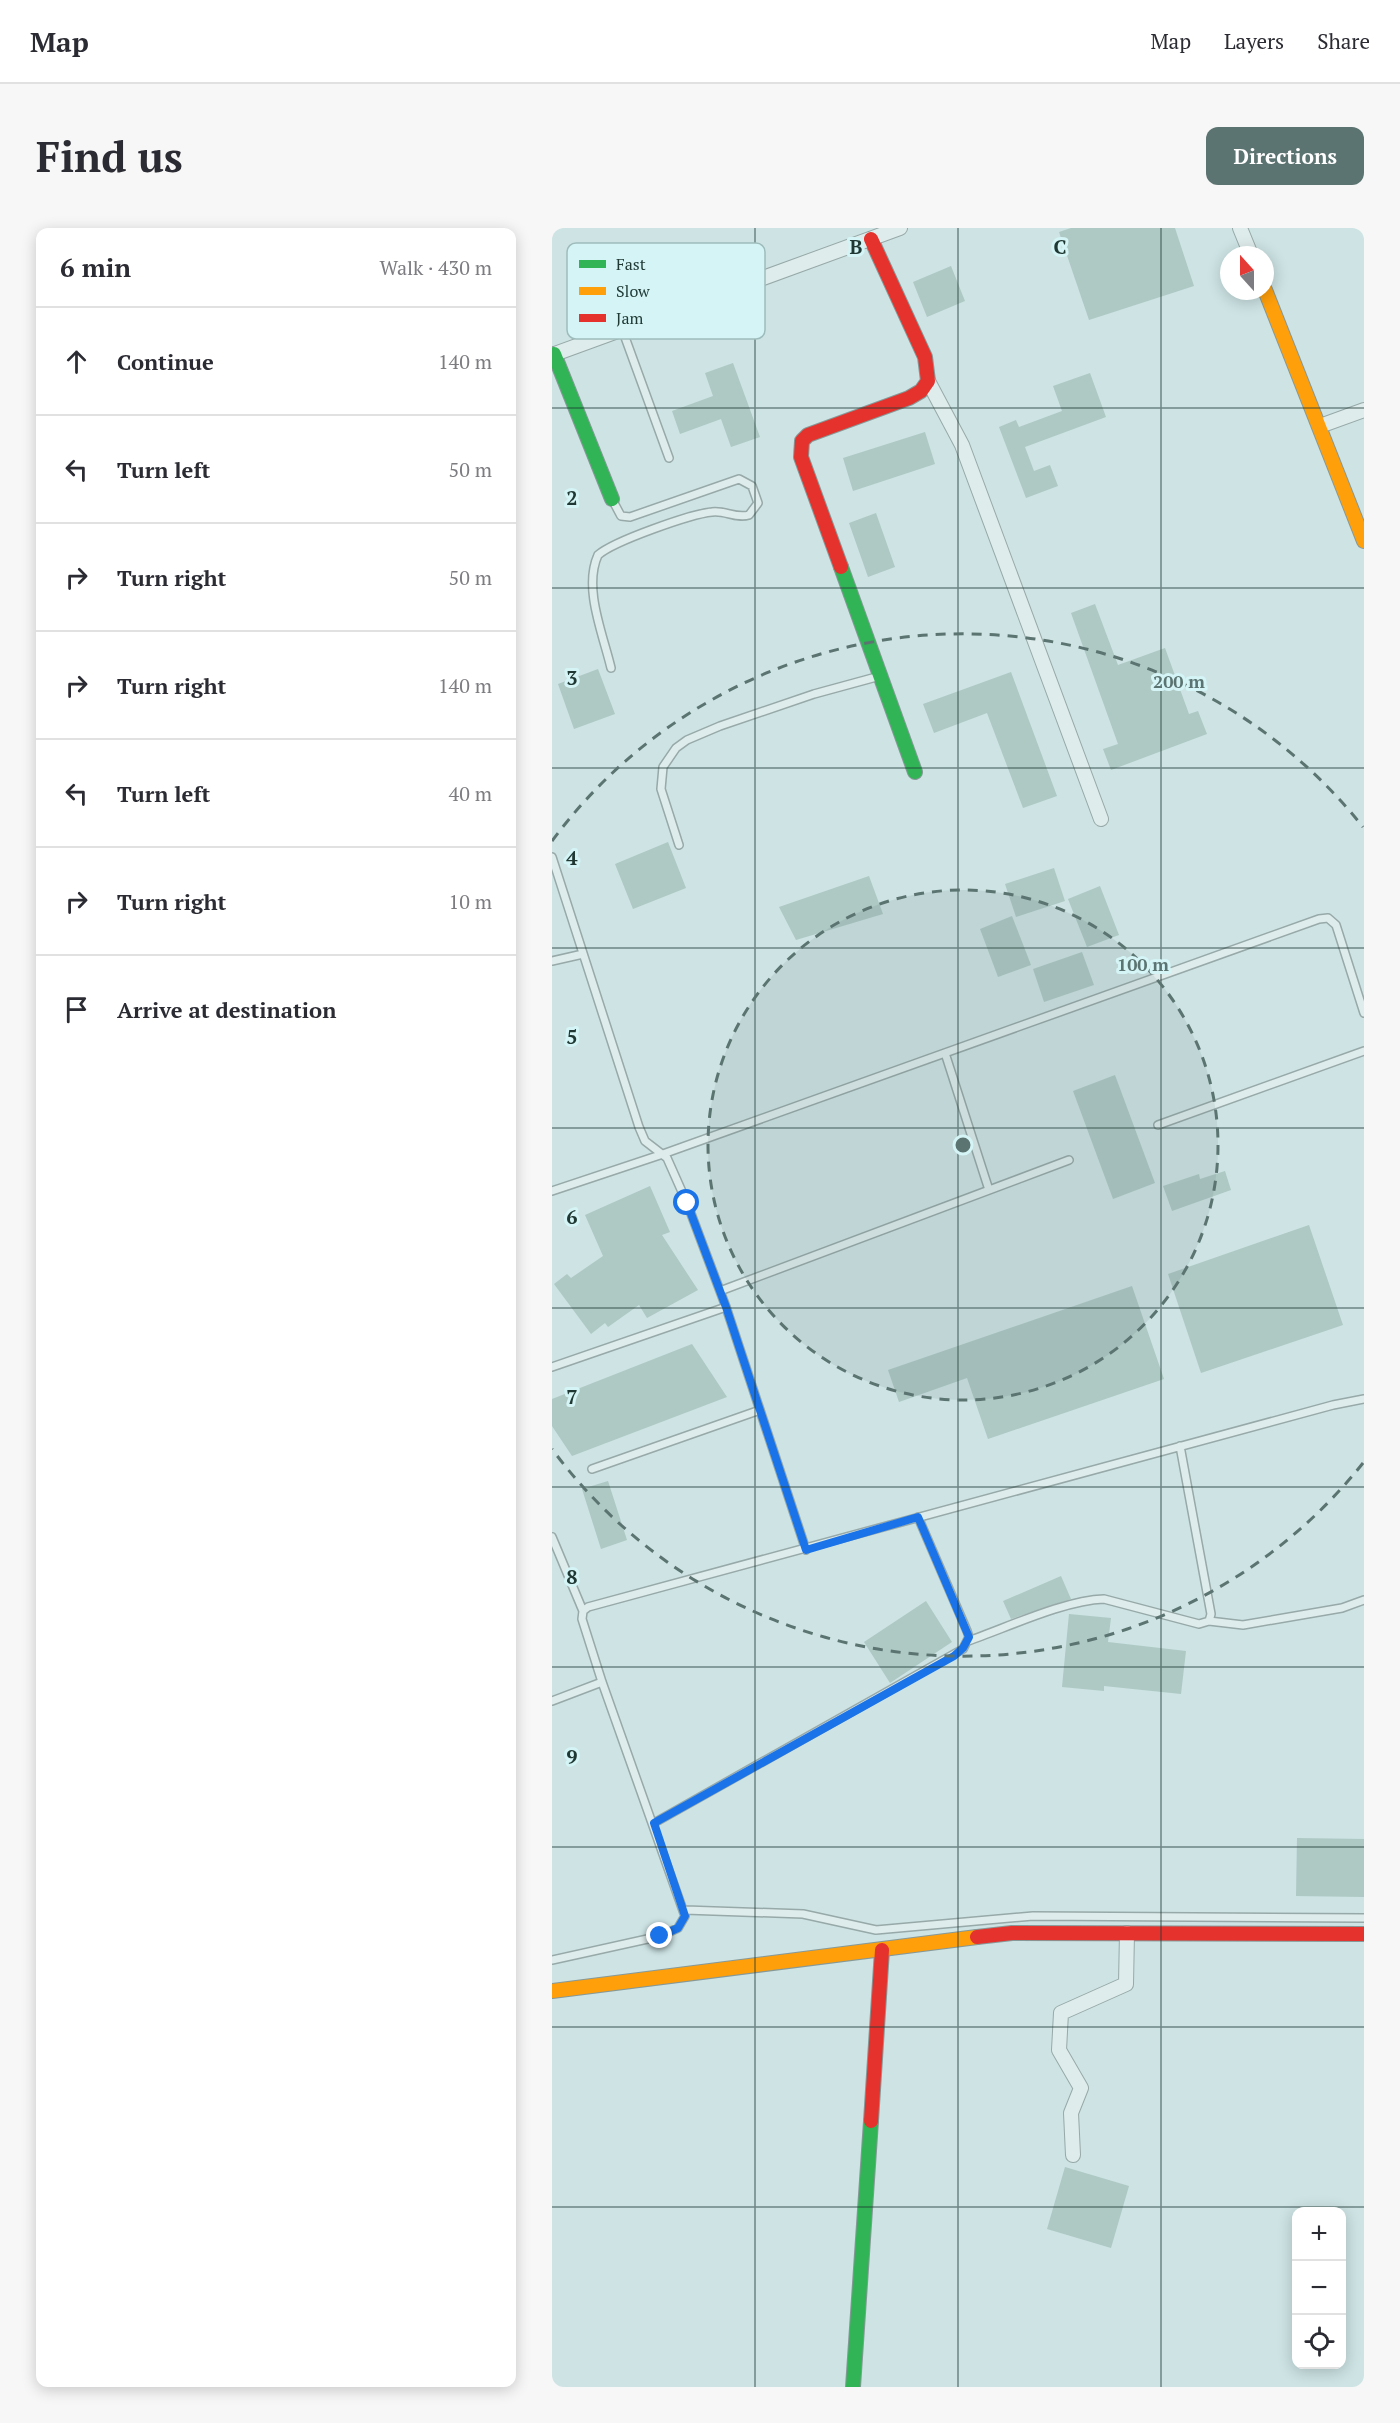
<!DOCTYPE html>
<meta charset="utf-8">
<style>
body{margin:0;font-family:"PT Serif",serif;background:#f7f7f7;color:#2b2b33}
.controls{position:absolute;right:18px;bottom:18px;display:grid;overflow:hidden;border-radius:12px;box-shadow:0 3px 15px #0003}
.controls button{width:54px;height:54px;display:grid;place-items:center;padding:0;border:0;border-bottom:2px solid #e1e1e2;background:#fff;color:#2b2b33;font:30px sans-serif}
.compass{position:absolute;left:668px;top:18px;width:54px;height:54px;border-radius:50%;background:#fff;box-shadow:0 3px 15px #0003;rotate:339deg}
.stop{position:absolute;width:18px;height:18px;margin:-14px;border:4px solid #1a73e8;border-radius:50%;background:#fff}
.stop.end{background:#1a73e8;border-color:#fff;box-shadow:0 2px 6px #0008}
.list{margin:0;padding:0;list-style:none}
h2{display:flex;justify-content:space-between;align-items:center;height:78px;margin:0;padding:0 24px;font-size:26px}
h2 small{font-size:20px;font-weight:400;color:#7c7c81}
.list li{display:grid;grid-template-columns:39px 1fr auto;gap:18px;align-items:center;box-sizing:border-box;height:108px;padding:0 24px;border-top:2px solid #e1e1e2}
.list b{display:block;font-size:22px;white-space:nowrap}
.list em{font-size:20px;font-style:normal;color:#7c7c81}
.icon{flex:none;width:33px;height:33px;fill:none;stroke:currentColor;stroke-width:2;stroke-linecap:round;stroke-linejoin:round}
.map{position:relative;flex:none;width:812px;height:2159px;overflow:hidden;border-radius:12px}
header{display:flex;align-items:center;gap:36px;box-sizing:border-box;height:84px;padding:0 30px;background:#fff;border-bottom:2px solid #e1e1e2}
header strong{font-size:28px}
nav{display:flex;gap:33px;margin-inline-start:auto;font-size:21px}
.intro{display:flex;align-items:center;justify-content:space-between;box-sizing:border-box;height:144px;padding:0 36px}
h1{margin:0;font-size:42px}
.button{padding:15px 27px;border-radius:12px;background:#5c7471;color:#fff;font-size:21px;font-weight:700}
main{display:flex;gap:36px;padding:0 36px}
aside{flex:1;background:#fff;border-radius:12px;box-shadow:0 3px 15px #0003}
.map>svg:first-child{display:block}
.building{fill:#aec8c4}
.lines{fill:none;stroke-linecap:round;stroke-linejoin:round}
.lane-casing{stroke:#97a9a8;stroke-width:10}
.street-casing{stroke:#97a9a8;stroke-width:16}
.fast-casing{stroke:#869998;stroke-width:16}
.slow-casing{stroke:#869998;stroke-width:16}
.jam-casing{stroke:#869998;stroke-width:16}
.lane{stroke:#dfecec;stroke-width:7}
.street{stroke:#dfecec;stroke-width:14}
.fast{stroke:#30b455;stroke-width:14}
.slow{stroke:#ff9f0a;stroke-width:14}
.jam{stroke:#e5322d;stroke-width:14}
.route{stroke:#1a73e8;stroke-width:8}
.grid{fill:none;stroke:#1f3833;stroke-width:1.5;stroke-opacity:0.55}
.ring{fill:none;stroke:#5c7471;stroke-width:3;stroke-dasharray:10 8}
.key{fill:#d4f4f5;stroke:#9ebcbb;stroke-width:1.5}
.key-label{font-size:16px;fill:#1f3833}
.grid-label{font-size:20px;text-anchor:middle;font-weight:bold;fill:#1f3833;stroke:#d4f4f5;stroke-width:6;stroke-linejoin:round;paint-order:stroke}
.centre{fill:#5c7471;stroke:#d4f4f5;stroke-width:3}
.ring-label{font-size:18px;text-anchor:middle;font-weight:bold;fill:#5c7471;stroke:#d4f4f5;stroke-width:6;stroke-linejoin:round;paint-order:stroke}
</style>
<header>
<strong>Map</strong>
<nav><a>Map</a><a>Layers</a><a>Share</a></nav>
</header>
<div class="intro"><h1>Find us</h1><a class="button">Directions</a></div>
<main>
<aside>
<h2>6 min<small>Walk · 430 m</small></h2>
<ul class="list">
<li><svg class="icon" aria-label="ahead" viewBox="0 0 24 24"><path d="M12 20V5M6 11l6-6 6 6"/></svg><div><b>Continue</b></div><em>140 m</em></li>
<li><svg class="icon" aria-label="left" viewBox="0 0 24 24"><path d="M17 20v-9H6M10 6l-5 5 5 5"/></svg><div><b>Turn left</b></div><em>50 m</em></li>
<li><svg class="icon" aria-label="right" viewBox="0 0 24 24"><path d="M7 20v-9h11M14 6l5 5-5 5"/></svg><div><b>Turn right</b></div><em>50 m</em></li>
<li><svg class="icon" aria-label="right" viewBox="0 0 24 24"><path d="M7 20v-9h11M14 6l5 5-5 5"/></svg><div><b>Turn right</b></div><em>140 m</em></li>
<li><svg class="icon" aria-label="left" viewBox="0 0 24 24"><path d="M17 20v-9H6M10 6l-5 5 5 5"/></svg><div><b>Turn left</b></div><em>40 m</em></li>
<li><svg class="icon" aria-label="right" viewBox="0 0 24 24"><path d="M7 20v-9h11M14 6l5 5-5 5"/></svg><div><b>Turn right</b></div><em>10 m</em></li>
<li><svg class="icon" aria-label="arrive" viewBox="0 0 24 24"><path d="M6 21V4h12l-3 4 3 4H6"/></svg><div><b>Arrive at destination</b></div></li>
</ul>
</aside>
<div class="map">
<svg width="812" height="2159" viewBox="0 0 812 2159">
<rect width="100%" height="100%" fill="#cde3e4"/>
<!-- building -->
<path class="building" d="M519,0H623L642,58L537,92L507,4Z
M399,38L413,73L375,89L361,54Z
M181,135L208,209L179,219L169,191L128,206L120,183L161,168L153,145Z
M538,145L554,189L473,219L482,243L498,237L506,258L474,270L447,199L464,192L467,199L510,183L501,158Z
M373,204L383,236L301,263L291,230Z
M324,285L343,339L316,349L297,295Z
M543,376L566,437L613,420L637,486L646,483L655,506L559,542L551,521L566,516L519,385Z
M46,441L63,486L22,501L6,456Z
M459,444L505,568L471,580L435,485L382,505L371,476Z
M116,614L134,660L81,681L63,636Z
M502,640L513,673L464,689L453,656Z
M317,648L331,686L244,712L227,679Z
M548,658L567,707L535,719L516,671Z
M460,688L479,737L446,749L428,701Z
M530,724L542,757L492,774L481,741Z
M563,847L603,955L561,971L521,863Z
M673,943L679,962L620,983L611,958L647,946L648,951Z
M98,958L118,1004L110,1007L146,1062L95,1090L87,1077L56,1099L53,1095L39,1106L2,1056L15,1046L19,1050L51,1028L33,987Z
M757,997L791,1097L649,1145L616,1046Z
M580,1058L612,1151L436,1211L415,1150L347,1174L336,1142Z
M140,1116L175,1169L20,1228L0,1198V1171Z
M56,1253L75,1312L49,1321L30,1261Z
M509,1348L519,1371L459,1391L451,1373Z
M374,1373L400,1414L338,1455L312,1414Z
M517,1386L559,1390L556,1414L634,1423L629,1466L552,1458V1463L510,1459Z
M745,1610L812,1611V1669L744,1668Z
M513,1939L577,1958L559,2020L495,2001Z"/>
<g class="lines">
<defs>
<path id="lane" d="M70,101L117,230
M59,440C51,406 31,360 46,327C62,313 139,286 160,284C173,282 184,291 197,287L206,275L200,258L187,251L78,289L69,288L61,273
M127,617L109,561L111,539L124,520L135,512L168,498L262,466L328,448
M0,629L87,899L93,913L115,930L135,975L174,1079L254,1322
M0,733L31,726
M393,825L437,962
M606,897L812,823
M0,963L111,926L767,691L776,690L784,697L812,785
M168,1063L517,932
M0,1139L174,1079
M40,1241L208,1182
M0,1309L31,1383
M657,1393L691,1397L790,1380L812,1372
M416,1413C454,1400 513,1372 552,1371L647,1396L657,1393L659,1386L628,1218
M0,1473L50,1454
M102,1595L411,1421L417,1409L415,1403L366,1289
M133,1682L251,1686L324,1702L481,1688L812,1690
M0,1732L109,1708L126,1700L133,1688L50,1454L30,1391L31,1383L36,1379L781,1177L812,1171"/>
<path id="street" d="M688,0L699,27
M0,127L348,0
M376,153L410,217L549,591
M768,198L812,182
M521,1927L519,1885L529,1860L507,1822L509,1785L574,1756L575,1705"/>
<path id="fast" d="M2,126L60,271
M289,339L363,544
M301,2159L319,1893"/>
<path id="slow" d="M713,62L812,313
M0,1763L425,1709"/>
<path id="jam" d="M289,339L249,229L250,213L256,207L357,170L369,163L376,153L373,129L319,11
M425,1709L460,1705L812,1706
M319,1893L330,1722"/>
</defs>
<!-- lane casing -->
<use href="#lane" class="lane-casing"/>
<!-- street casing -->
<use href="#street" class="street-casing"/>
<!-- fast casing -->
<use href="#fast" class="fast-casing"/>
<!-- slow casing -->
<use href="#slow" class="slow-casing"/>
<!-- jam casing -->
<use href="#jam" class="jam-casing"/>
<!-- lane -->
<use href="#lane" class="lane"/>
<!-- street -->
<use href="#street" class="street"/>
<!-- fast -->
<use href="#fast" class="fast"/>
<!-- slow -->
<use href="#slow" class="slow"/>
<!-- jam -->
<use href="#jam" class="jam"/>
</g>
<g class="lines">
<!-- route -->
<path class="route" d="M108,1708L126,1700L133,1688L102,1595L402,1428L411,1420L417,1409L366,1289L254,1322L174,1079L135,975"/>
</g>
<!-- grid -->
<path class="grid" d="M203,0V2159M406,0V2159M609,0V2159M0,180H812M0,360H812M0,540H812M0,720H812M0,900H812M0,1080H812M0,1259H812M0,1439H812M0,1619H812M0,1799H812M0,1979H812"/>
<!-- distance rings -->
<circle cx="411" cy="917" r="255" fill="#5c7471" fill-opacity=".12"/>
<g class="ring">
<circle cx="411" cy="917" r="255"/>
<path d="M811 1235A511 511 0 0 1 0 1221M0 613A511 511 0 0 1 811 599"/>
</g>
<!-- legend -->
<rect x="15" y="15" width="198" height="96" rx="9" class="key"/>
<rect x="27" y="32" width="27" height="8" fill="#30b455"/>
<rect x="27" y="59" width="27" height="8" fill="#ff9f0a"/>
<rect x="27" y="86" width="27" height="8" fill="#e5322d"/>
<g class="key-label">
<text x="64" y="42">Fast</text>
<text x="64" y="69">Slow</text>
<text x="64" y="96">Jam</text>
</g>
<g class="grid-label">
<text x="304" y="26">B</text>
<text x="508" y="26">C</text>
<text x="20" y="277">2</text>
<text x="20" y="457">3</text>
<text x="20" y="637">4</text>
<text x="20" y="816">5</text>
<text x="20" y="996">6</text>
<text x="20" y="1176">7</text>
<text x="20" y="1356">8</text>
<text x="20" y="1536">9</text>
</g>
<circle cx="411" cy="917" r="9" class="centre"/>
<g class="ring-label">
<text x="627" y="460">200 m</text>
<text x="591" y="743">100 m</text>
</g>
</svg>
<div class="controls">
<button>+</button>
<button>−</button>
<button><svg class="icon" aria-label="locate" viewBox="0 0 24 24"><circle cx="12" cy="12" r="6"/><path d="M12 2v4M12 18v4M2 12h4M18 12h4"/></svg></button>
</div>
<svg class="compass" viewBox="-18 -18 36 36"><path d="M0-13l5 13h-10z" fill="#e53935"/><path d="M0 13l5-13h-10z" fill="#7c7c81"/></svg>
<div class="stop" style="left:135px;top:975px"></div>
<div class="stop end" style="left:108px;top:1708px"></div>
</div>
</main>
